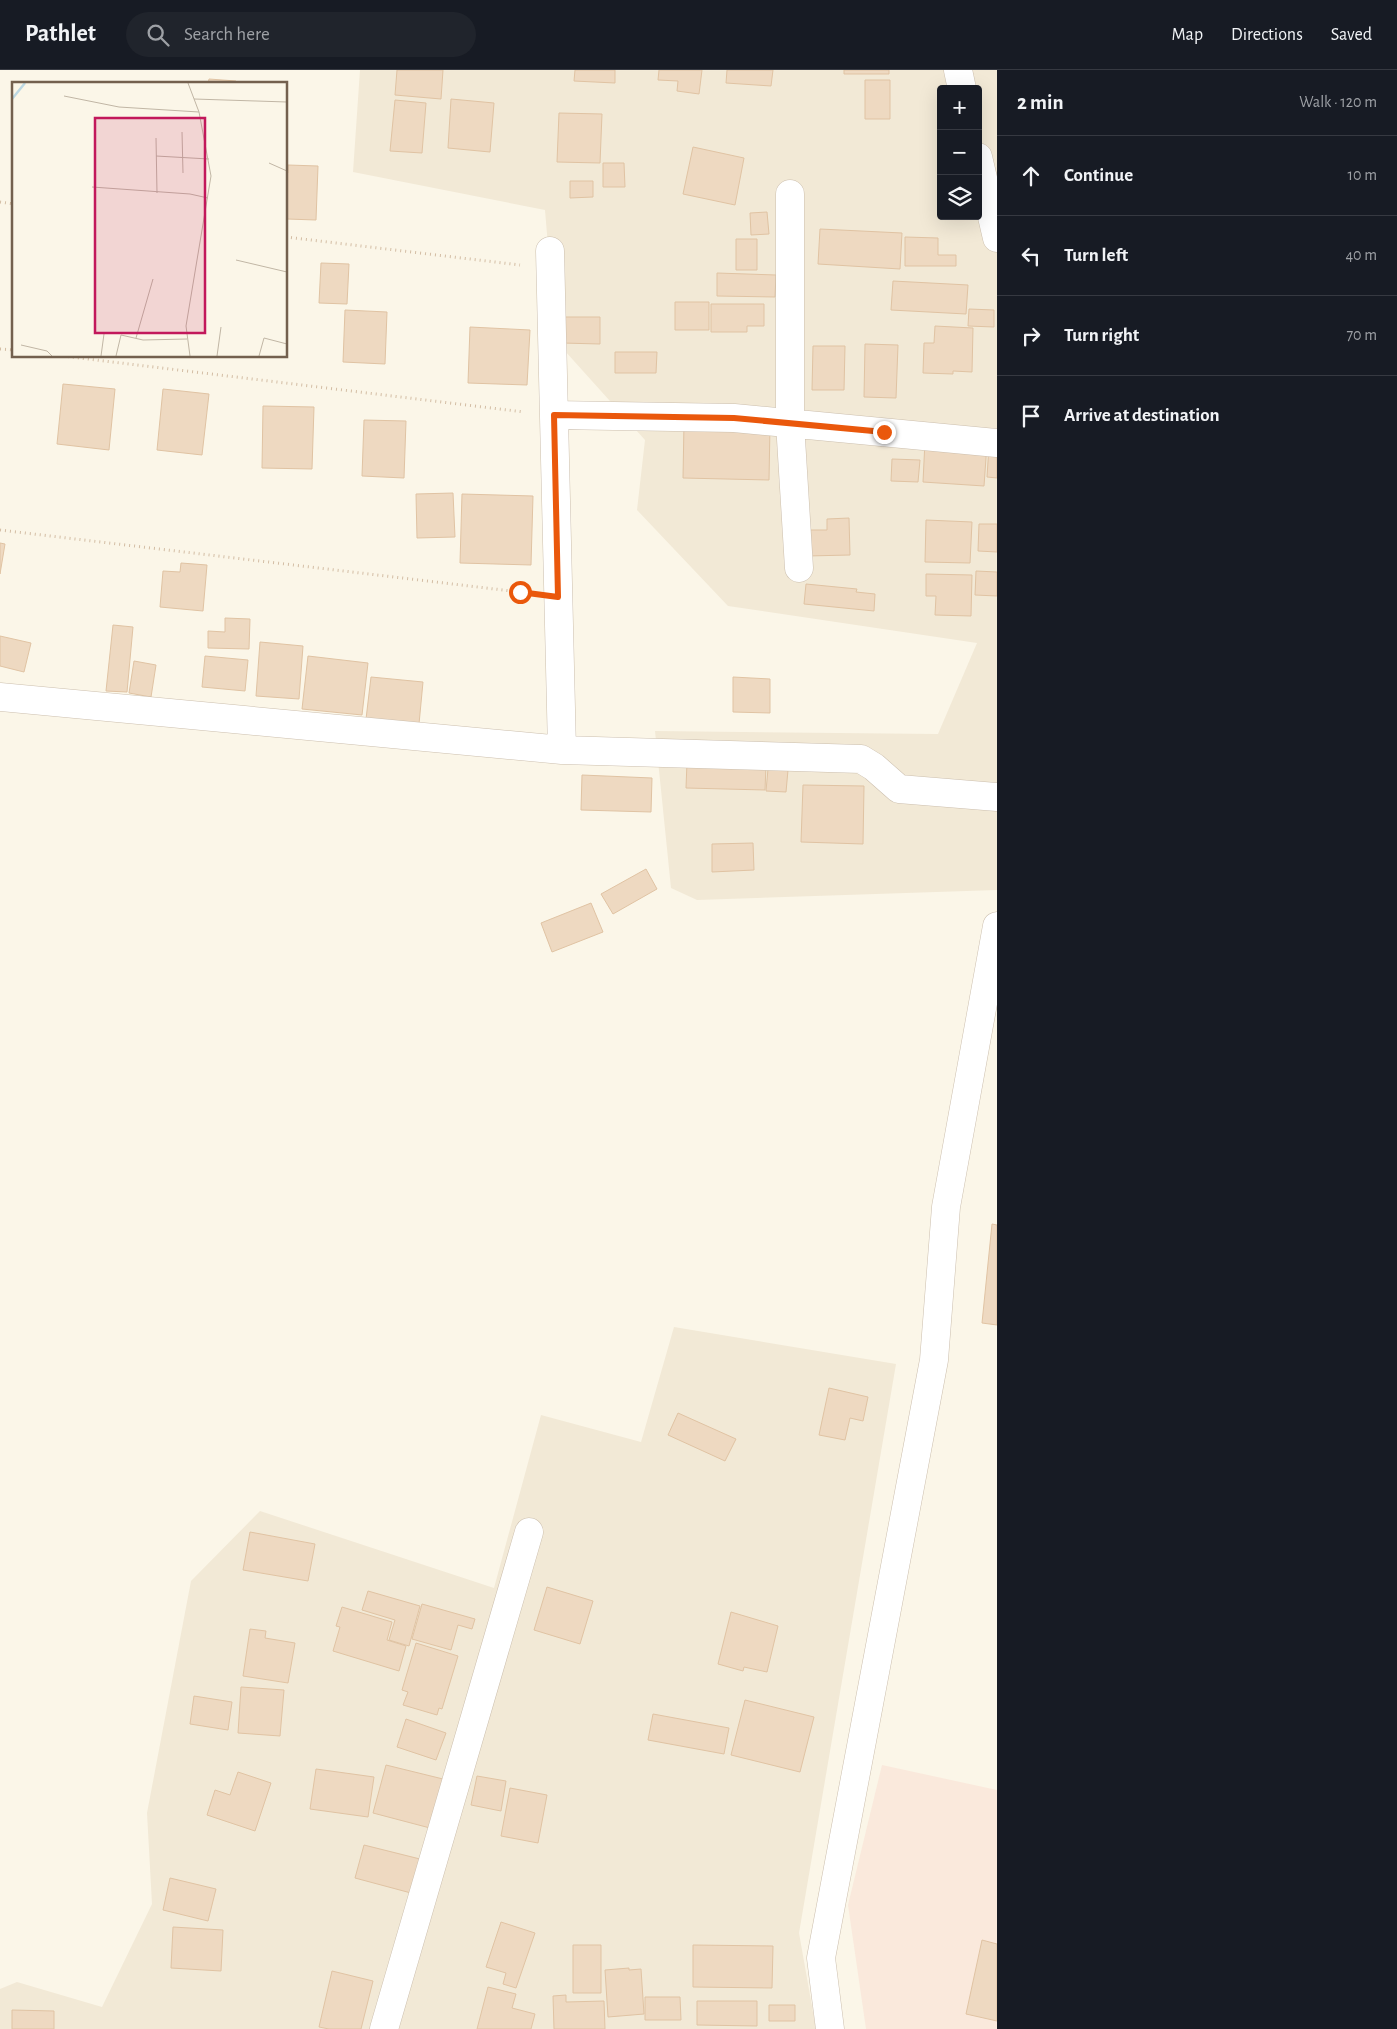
<!DOCTYPE html>
<meta charset="utf-8">
<style>
body{margin:0;font-family:"Alegreya Sans",sans-serif;background:#20242c;color:#f1f3f6}
.controls{position:absolute;right:15px;top:15px;display:grid;overflow:hidden;border-radius:5px;box-shadow:0 5px 20px #0002}
.controls button{width:45px;height:45px;display:grid;place-items:center;padding:0;border:0;border-bottom:1px solid #363941;background:#171b24;color:#f1f3f6;font:25px sans-serif}
.stop{position:absolute;width:15px;height:15px;margin:-11px;border:4px solid #ea580c;border-radius:50%;background:#fff}
.stop.end{background:#ea580c;border-color:#fff;box-shadow:0 1px 5px #0008}
.list{margin:0;padding:0;list-style:none}
h2{display:flex;justify-content:space-between;align-items:center;height:65px;margin:0;padding:0 20px;font-size:21px}
h2 small{font-size:16px;font-weight:400;color:#9ea1a6}
.list li{display:grid;grid-template-columns:32px 1fr auto;gap:15px;align-items:center;box-sizing:border-box;height:80px;padding:0 20px;border-top:1px solid #363941}
.list b{display:block;font-size:19px;white-space:nowrap}
.list em{font-size:16px;font-style:normal;color:#9ea1a6}
.icon{flex:none;width:28px;height:28px;fill:none;stroke:currentColor;stroke-width:2;stroke-linecap:round;stroke-linejoin:round}
.map{position:relative;flex:none;width:997px;height:1959px;overflow:hidden}
header{display:flex;align-items:center;gap:30px;box-sizing:border-box;height:70px;padding:0 25px;background:#171b24;border-bottom:1px solid #363941}
header strong{font-size:24px}
nav{display:flex;gap:28px;margin-inline-start:auto;font-size:18px}
.search{width:350px;height:45px;background:#20242c;display:flex;align-items:center;gap:12px;box-sizing:border-box;padding:0 18px;border-radius:28px;color:#9ea1a6;font-size:19px}
main{display:flex}
aside{flex:1;background:#171b24}
.map>svg:first-child{display:block}
.residential{fill:#f2e9d6;fill-rule:evenodd}
.commercial{fill:#fae9dc}
.building{fill:#eed9c1;stroke:#e0c3a3}
.lines{fill:none;stroke-linecap:round;stroke-linejoin:round}
.minor-casing{stroke:#ccbfae;stroke-width:29}
.path{stroke:#d3bda4;stroke-width:3;stroke-dasharray:1 4;stroke-linecap:butt}
.minor{stroke:#fff;stroke-width:28}
.route{stroke:#ea580c;stroke-width:6}
.inset-river{fill:none;stroke:#bdd8e3;stroke-width:2.5}
.inset-road{fill:none;stroke:#c1b6a5;stroke-width:1}
.view{fill:#c2185b;fill-opacity:0.15;stroke:#c2185b;stroke-width:2.5}
.inset-edge{fill:none;stroke:#73604e;stroke-width:2.5}
</style>
<header>
<strong>Pathlet</strong>
<div class="search"><svg class="icon" aria-label="search" viewBox="0 0 24 24"><circle cx="10" cy="10" r="6"/><path d="M15 15l6 6"/></svg>Search here</div>
<nav><a>Map</a><a>Directions</a><a>Saved</a></nav>
</header>
<main>
<div class="map">
<svg width="997" height="1959" viewBox="0 0 997 1959">
<rect width="100%" height="100%" fill="#fbf6e8"/>
<!-- residential -->
<path class="residential" d="M360,0H997V820L697,830L671,818L655,661L938,664L977,573L728,536L637,440L645,370L556,271L545,140L353,102ZM941,19H978V146H941Z
M674,1257L896,1294L799,1863L816,1959H0V1919L17,1912L102,1937L152,1834L147,1743L191,1511L260,1441L494,1518L541,1345L641,1372Z"/>
<!-- commercial -->
<path class="commercial" d="M882,1695L997,1720V1959H866L848,1835Z"/>
<!-- building -->
<path class="building" d="M397,0H443L441,29L395,25Z
M575,0H615V13L574,11Z
M659,0H702L699,24L677,21L678,11L658,10Z
M727,0H773L771,16L726,13Z
M844,0H889V4H844Z
M209,9L236,11L235,14H208Z
M865,10H890V49H865Z
M451,29L494,33L490,82L448,78Z
M395,30L426,33L422,83L390,81Z
M559,43L602,44L600,93L557,92Z
M693,77L744,88L735,135L683,124Z
M603,93H624L625,117H603Z
M288,95L318,96L316,150L287,149L286,103H288Z
M570,111H593V127L570,128Z
M767,142L769,164L751,165L750,143Z
M820,159L902,163L900,199L818,194Z
M905,167L938,168V185H956V196H905Z
M736,169H757V200H736Z
M321,193L349,194L347,234L319,233Z
M717,203L776,205L775,227L717,226Z
M893,211L968,215L966,244L891,240Z
M675,232H709V260H675Z
M711,234H764V256H747V262H711Z
M969,239L994,240V257L968,256Z
M345,240L387,242L385,294L343,292Z
M563,247H600V274L562,273Z
M935,256L973,258L972,302L953,301V304L923,303L924,273H934Z
M470,257L530,260L527,315L468,313Z
M865,274L898,275L896,328L864,327Z
M813,276H845L844,320H812Z
M615,282H657L656,303H615Z
M63,314L115,319L109,380L57,374Z
M163,319L209,324L202,385L157,380Z
M263,336L314,337L312,399L262,398Z
M364,350L406,351L404,408L362,406Z
M684,353L770,355L769,410L683,408Z
M925,371L987,374L984,416L923,412Z
M989,376H997V408L987,407Z
M892,389L920,390L918,412L891,411Z
M453,423L455,467L417,468L416,424Z
M462,424L533,426L531,495L460,493Z
M849,448L850,485L807,486L806,460H827V449Z
M926,450L972,452L970,493L925,492Z
M979,454H997V482L978,481Z
M0,473L5,474L0,504Z
M181,493L207,495L203,541L160,537L163,501L180,502Z
M976,501L997,502V526L975,525Z
M926,504L972,505L971,546L935,545L936,526H926Z
M806,514L857,519L856,522L875,524L874,541L804,534Z
M225,548L250,549L249,579L208,578V561L225,562Z
M113,555L133,557L127,622L106,621Z
M0,566L31,573L24,602L0,596Z
M260,572L303,576L299,629L256,626Z
M205,586L248,590L245,621L202,617Z
M308,586L368,593L362,645L302,639Z
M134,591L156,595L151,627L129,623Z
M371,607L423,612L419,654L366,649Z
M733,607L770,609V643L733,642Z
M687,692L766,695L765,720L686,718Z
M768,699L788,700L786,722L766,721Z
M582,705L652,708L651,742L581,740Z
M803,715L864,716L863,774L801,772Z
M753,773L754,800L712,802V774Z
M646,799L657,819L613,844L601,824Z
M591,833L603,862L552,882L541,853Z
M992,1154L997,1155V1255L982,1253Z
M829,1318L868,1327L863,1351L850,1348L845,1370L819,1365Z
M678,1343L736,1369L725,1391L668,1365Z
M250,1462L315,1474L308,1511L243,1500Z
M547,1517L593,1531L580,1574L534,1560Z
M368,1521L420,1536L409,1576L389,1570L395,1550L362,1540Z
M422,1534L475,1549L472,1559L458,1555L451,1580L412,1569Z
M342,1537L392,1552L387,1570L406,1576L399,1601L333,1581L340,1557L336,1556Z
M731,1542L778,1556L767,1602L744,1597L743,1601L718,1594Z
M250,1559L266,1561L265,1568L295,1573L288,1613L243,1606Z
M416,1573L458,1586L442,1639L439,1638L437,1645L403,1635L408,1622L402,1620Z
M241,1617L284,1620L280,1666L238,1663Z
M194,1626L232,1632L228,1660L190,1654Z
M745,1630L814,1647L800,1702L731,1685Z
M653,1644L729,1658L724,1684L648,1670Z
M406,1649L446,1663L436,1690L397,1677Z
M386,1695L443,1709L430,1758L373,1743Z
M316,1699L374,1707L368,1747L310,1739Z
M238,1702L271,1713L255,1761L207,1745L215,1720L230,1725Z
M477,1706L506,1711L501,1741L471,1735Z
M510,1718L547,1725L538,1773L501,1766Z
M364,1775L420,1789L411,1823L355,1808Z
M170,1808L216,1819L208,1851L163,1840Z
M501,1852L535,1863L516,1918L503,1914L506,1903L486,1897Z
M173,1857L223,1860L221,1901L171,1898Z
M982,1870L997,1874V1951L966,1944Z
M573,1875H601V1923H573Z
M693,1875L773,1876L772,1918L693,1917Z
M629,1898V1900L641,1899L644,1944L608,1947L605,1900Z
M332,1901L373,1911L361,1959H329L319,1957Z
M488,1917L516,1924L512,1938L535,1944L531,1959H477Z
M566,1925V1932L604,1931L605,1959H554L553,1926Z
M645,1927H680L681,1950H645Z
M697,1931H757V1956L697,1955Z
M769,1935H795V1951H769Z
M12,1940L54,1941V1959H12Z"/>
<g class="lines">
<defs>
<path id="minor" d="M958,0L962,19
M978,87L997,168
M790,124V353L799,498
M550,181L562,680
M554,345L734,348L997,373
M0,627L562,680L861,689L874,697L899,719L997,727
M384,1959L529,1462
M830,1959L821,1888L934,1290L946,1137L997,856"/>
</defs>
<!-- minor casing -->
<use href="#minor" class="minor-casing"/>
<!-- path -->
<path class="path" d="M0,132L14,134
M286,167L520,195
M0,279L14,280
M63,286L524,342
M0,460L528,523"/>
<!-- minor -->
<use href="#minor" class="minor"/>
</g>
<g class="lines">
<!-- route -->
<path class="route" d="M520,522L558,527L554,345L734,348L884,362"/>
</g>
<!-- overview -->
<g transform="translate(12 12)">
<rect width="275" height="275" fill="#fbf6e8"/>
<path class="inset-river" d="M0,17L13,1"/>
<path class="inset-road" d="M176,1L187,30L199,94L174,244L178,274M52,14L107,25L187,30M182,17L275,20M170,50L171,91M144,56L145,111M144,74L197,77M257,81L275,89M80,105L178,112L196,116M224,178L275,190M124,256L141,197M9,263L35,269L40,274M89,274L92,252M104,274L109,253L131,258L175,257M205,274L209,245M247,274L252,256L275,262"/>
<path class="view" d="M83,36H193V251H83Z"/>
<rect width="275" height="275" class="inset-edge"/>
</g>
</svg>
<div class="controls">
<button>+</button>
<button>−</button>
<button><svg class="icon" aria-label="layers" viewBox="0 0 24 24"><path d="M12 4l9 5-9 5-9-5zM3 14l9 5 9-5"/></svg></button>
</div>
<div class="stop" style="left:520px;top:522px"></div>
<div class="stop end" style="left:884px;top:362px"></div>
</div>
<aside>
<h2>2 min<small>Walk · 120 m</small></h2>
<ul class="list">
<li><svg class="icon" aria-label="ahead" viewBox="0 0 24 24"><path d="M12 20V5M6 11l6-6 6 6"/></svg><div><b>Continue</b></div><em>10 m</em></li>
<li><svg class="icon" aria-label="left" viewBox="0 0 24 24"><path d="M17 20v-9H6M10 6l-5 5 5 5"/></svg><div><b>Turn left</b></div><em>40 m</em></li>
<li><svg class="icon" aria-label="right" viewBox="0 0 24 24"><path d="M7 20v-9h11M14 6l5 5-5 5"/></svg><div><b>Turn right</b></div><em>70 m</em></li>
<li><svg class="icon" aria-label="arrive" viewBox="0 0 24 24"><path d="M6 21V4h12l-3 4 3 4H6"/></svg><div><b>Arrive at destination</b></div></li>
</ul>
</aside>
</main>
